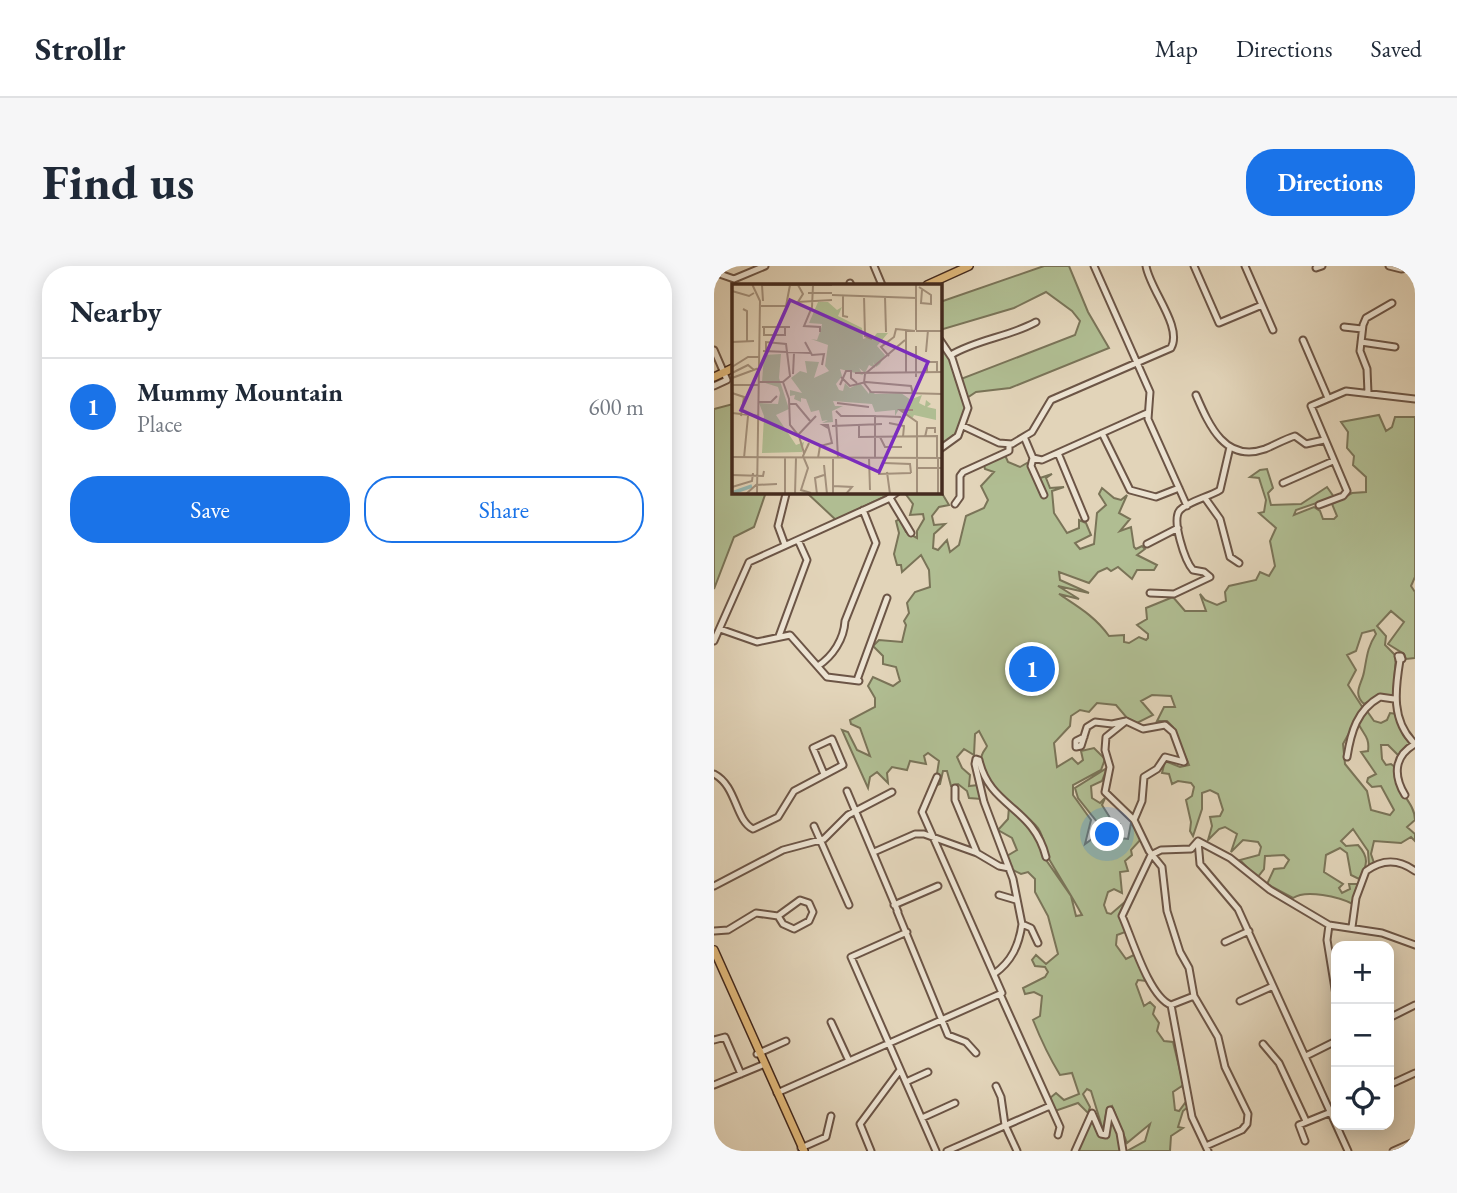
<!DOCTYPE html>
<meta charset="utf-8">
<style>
body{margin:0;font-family:"EB Garamond",serif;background:#f6f6f7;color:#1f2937}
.controls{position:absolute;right:21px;bottom:21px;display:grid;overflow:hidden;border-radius:14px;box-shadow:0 4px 18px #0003}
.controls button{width:63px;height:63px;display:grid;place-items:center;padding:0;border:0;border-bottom:2px solid #e0e1e3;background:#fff;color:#1f2937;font:35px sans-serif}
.you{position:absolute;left:394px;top:569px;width:24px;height:24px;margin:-18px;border:5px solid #fff;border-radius:50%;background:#1a73e8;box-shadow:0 0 0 10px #1a73e833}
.badge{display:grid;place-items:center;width:46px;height:46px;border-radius:50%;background:#1a73e8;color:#fff;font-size:23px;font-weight:700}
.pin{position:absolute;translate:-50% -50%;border:4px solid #fff;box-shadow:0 2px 7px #0006}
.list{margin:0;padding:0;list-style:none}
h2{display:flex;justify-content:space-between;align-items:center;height:91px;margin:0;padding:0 28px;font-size:30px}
h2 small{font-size:23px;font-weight:400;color:#747a83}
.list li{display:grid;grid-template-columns:46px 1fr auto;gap:21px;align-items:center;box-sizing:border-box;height:98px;padding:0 28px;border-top:2px solid #e0e1e3}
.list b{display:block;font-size:26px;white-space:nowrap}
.list p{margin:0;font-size:23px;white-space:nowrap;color:#747a83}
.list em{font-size:23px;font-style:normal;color:#747a83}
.actions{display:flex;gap:14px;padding:21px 28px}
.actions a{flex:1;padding:16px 0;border:2px solid #1a73e8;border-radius:28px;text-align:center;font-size:24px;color:#1a73e8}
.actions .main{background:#1a73e8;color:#fff}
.icon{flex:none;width:38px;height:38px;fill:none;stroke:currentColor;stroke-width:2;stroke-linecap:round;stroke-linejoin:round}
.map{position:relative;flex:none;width:701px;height:885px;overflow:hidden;border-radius:28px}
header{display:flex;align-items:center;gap:42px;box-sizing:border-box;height:98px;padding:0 35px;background:#fff;border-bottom:2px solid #e0e1e3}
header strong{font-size:33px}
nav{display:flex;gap:38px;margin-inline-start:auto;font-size:24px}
.intro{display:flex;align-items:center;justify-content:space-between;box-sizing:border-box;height:168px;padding:0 42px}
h1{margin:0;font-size:49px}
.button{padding:18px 32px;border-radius:28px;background:#1a73e8;color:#fff;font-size:24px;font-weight:700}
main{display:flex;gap:42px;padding:0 42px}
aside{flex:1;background:#fff;border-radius:28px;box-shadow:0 4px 18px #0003}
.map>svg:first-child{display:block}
.green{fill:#b0bd92;stroke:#7a7458;stroke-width:2}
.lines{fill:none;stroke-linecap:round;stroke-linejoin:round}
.minor-casing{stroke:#6c5546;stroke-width:9}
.major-casing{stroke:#452b1f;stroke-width:10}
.minor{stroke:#ece3d2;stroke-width:5}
.major{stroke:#e1ba7c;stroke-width:7}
.inset-river{fill:none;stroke:#95b8b3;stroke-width:3.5}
.inset-road{fill:none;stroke:#a3907b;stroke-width:2}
.view{fill:#7b2cbf;fill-opacity:0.15;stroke:#7b2cbf;stroke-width:3.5}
.inset-edge{fill:none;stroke:#452b1f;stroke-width:3.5}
</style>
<header>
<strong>Strollr</strong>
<nav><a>Map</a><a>Directions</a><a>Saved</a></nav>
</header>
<div class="intro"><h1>Find us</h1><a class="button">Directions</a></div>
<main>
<aside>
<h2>Nearby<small></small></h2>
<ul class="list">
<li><span class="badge">1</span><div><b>Mummy Mountain</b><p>Place</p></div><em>600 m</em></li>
</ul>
<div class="actions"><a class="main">Save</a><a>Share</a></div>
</aside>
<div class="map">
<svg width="701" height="885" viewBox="0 0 701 885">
<rect width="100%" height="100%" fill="#e2d4b9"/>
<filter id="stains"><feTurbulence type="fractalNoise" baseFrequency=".00286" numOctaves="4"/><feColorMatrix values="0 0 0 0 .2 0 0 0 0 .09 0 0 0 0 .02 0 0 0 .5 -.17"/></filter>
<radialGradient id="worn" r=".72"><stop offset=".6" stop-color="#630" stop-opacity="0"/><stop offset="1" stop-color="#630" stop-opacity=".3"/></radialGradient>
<!-- green -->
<path class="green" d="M330,0H355L374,46L395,82L296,122L262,126L250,134C255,155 242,170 226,180V78L236,93L242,115L361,69L366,55L358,45L332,26L300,42L226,64V36Z
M19,138V226H52L40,261L20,271L0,323V143Z
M665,149L672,165L678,161L681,151H701V311L697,320L701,326V392L692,393L690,388L674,378L690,356L677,345L663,360L672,370L671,379L682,390L679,429L665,430L650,438C638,427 648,418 650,406C653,391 653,382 662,368L660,364L648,367L642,385L633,389L642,404L634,419L649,442L629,478L631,498L653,525L657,544L676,549L680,544L667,520L658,521L653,516L654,512L662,508L647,486L654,485C656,471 649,468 644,457L653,445L660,455L667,457L673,454L676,447L683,448L689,469L697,479L685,490L674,479H667L668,493L672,499L677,498L682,502C677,523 701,534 701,554L693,561L701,568V575L697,571L687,577L660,575L657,588L660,597L655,599L654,585L639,563L627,575L632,580L644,579C655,591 654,599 645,613L637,609L633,587L626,582L612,589L610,606L629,618L625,622L628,627L636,623L635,618H644L639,638C625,631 592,623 579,632L553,618L560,603L570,602L575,594L570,589L551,590L550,603L543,612L526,594L545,589L547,581L544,576L529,574L517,586L523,568L511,561L505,563L494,574L498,560L496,551L506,550L509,544L504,528L496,524L488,527V543L479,570L476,565L477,556L472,534L478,530L480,521L477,517L464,515L458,518L455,508L448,507L451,495L466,501L475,499L459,461L453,455H443L450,441H461L457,430L438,429L427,435L439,449L423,457L413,452L402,439L383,437L375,446L366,444L357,450L356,460L340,477L343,501L358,492L364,498L369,494L367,485L380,482L391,493L387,504L359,519V529L377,554L371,578L385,568L387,561L364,532L361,522L393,502L388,515L377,520L378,532L386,537L391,532L388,539L398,555L406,558L403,569L406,572L414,573L417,557L428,572L417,584L418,589L411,595L414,605L406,606L408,627L400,623L394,626L390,639L393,647L397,648L412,635L407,650L414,665L403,669L402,679L412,693L422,688L433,715L424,714L422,718L430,740L436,736L441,741L439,748L445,757L443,765L450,775L459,776L471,825L468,820L459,826L461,844L465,845L471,837L474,841L469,845L464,861L469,862L457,870L456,885H413L431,875L436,858L413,877L398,840L393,843L389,864L377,825L373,823L369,828L376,841L374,847L364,837L341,845L336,832L342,827L350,834L365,828L358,807L346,809C335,791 327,774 319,754L326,750L328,730L320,726L311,728L309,722L331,711L334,706L331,701L321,700L318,694L322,689L332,698L344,688L334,650L321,626V613L314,606L307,608L297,603L293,590L303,584L298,572L284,564L294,553L295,541L319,562L330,591L357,630L362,650L368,649C358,630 346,612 335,593C330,584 331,572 324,562C313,546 256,516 268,489C269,485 272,483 273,480L265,465L261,468L260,489L250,483L243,491L248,502L256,509L255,520L264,519L267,533L255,532L253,525L244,518L237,520L233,505H229L226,518L221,520L225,495L214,487L210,490L212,498L196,495L193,504L178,501L173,507L174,517L163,506L156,511L154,522L128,464L134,466L143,484L156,490L146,462L137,458L136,454L161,441V432L154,420L159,411L179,420L186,415L182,401L169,398V390L159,380L165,374L188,376L192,359L190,355L195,347L193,337L201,326L216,321L215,304L207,289L188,306L187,299H183L180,288L185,267L182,255L186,253L192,266L203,272V265L210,253L209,248L196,249L199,238L190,226L226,224L235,239L225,241L218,250L220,259L231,258L220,268L219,282L224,284L233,274L236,286L245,279L252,250L270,242L274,234L267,220L280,206L271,203L270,199L291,189L294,196L306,201L313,197L326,212L338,208L332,212L336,222L350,221L338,225L340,247L353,267L365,262V254L372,257L377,269L361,277L366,283L380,278L383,247L392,239L385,228L388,222L400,232L407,234L413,229L405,247L416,253L406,265L417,261L420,281L422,283L428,280L431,283L423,289L443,299L440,304H423L418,313L404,301L397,305L393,302L384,306L375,317L345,306L346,314L375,327L344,320L365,333L345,328C361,339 380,349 395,370L410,369V376L415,377L425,371L432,374L434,372V368L423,359L433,353L432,342L459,331L471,345H492L486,328L491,334L503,339L512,335L511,326L515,320L542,314L546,306L555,310L561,300L556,275L562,262L545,247L550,246L552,234L545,212L536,211L546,204L553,203L559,222L554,227L557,239L587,238L613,221L620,231L582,244L580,249L600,241L606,245L609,253H620L623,250L618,238L638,227L652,226V211L639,199L640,190L633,182L634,166L627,156Z
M92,226H180L122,254Z
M395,847L407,876V885H364L378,849L386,869L393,872Z"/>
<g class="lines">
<defs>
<path id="minor" d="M160,0L168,19
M380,0L436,126L434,153L473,240
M480,0L505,57L548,39
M531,0L559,64
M675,0L687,3L701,1
M602,2L608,0
M0,6L20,13L51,0
M136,17L137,19
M630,61L648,63
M226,74L238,92L254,142L244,170L226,183
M589,74L614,132
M647,76L681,81
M0,84L13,114L0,120
M237,89C264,73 295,71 322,56
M654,127L653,103L646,85L649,59L652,52L678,37
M482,129C495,159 511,197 551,183C561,179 571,173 581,170L592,178L610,174
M249,160L285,177L298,178L318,166L337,134L457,82C469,61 436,24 432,0
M388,167L416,224L442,231L465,222
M311,173L319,192L317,200L330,229
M344,187L371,252
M319,192L328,194L433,147
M569,217L619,195
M176,232L197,267
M491,232L506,253L516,291L525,297
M241,238L246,231V210L249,206L295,185V179
M605,239L629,230L633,225L597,140L632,125L701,133
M433,278L464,262
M71,279L64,260L72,228
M436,327L460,328L496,311L490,306L479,304C471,295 457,254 466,244C475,235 495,231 506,224L516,181
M6,363L43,376L76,369L113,411L145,415
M65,370L93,294L84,274
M0,375L35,296L174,233L183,226
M684,390H687L688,393L685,394Z
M686,394C681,424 677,455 701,478C680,490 679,509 691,529
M104,400C119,390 130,373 131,355L162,277L149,244
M143,414L173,332
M412,455L392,471L391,484L396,501L391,526L420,554L435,585L448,601L453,645L466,686L475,702L480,730L504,771L511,801L534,848L533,858L528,864L492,880
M370,471L362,475V481L367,480C369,474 371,467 373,461L381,456L398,458L412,455L429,463L451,459L459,466L470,496L451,491L443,503L430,511L428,535L420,554
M633,491C637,466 643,444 666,431L680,433
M265,494L262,493L261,498L270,536L299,613L308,658L317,662L324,677
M265,494C276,542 319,540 332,591
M0,508C23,520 21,554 39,563L64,551L80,525L129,499L118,473L99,482L110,508
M241,522V534L263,587
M133,525L184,646
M100,560L135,639
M484,575L486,598L524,643L634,885
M484,575L516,592L556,624L615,659L668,667L701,679
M160,586L201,568H210L263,587L285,600L295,602
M0,620L69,584L110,573L134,549L178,526
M285,629L302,634
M180,639L224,620
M183,645L234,769L252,776L262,787
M615,659L613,674L622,729
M638,661L642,632L652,605C668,593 685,593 701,605
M0,665L14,664L42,647L64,650L86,634L95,637L99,646L95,655L80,663L69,658L64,650
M193,666L137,691L222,885
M511,676L535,665
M280,708C298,695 305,679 308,658
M286,728L346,861L344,869
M526,735L559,720
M457,739C435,731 418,672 408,650L437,589L447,584L477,583L484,575
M457,739L478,851L494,885
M457,739L480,730
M675,752L701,739
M117,756L135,795
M0,774L11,771L27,808
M549,778L565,797L592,855
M43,788L72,775
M592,790L622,775
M192,816L214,806
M0,819L51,798
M675,819L701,807
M282,820L287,831L291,859L303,885
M63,827L288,727L208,546L223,511
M208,852L241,837
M591,875L585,859L622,844
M87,882L112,871L117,850
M157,885L146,858L186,804
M233,885L336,840
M361,885L378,847L387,868L392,869L396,844L406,867L409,885
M679,885L697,877L701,884"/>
<path id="major" d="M213,19L255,0
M0,111L19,102
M0,684L90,885"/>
</defs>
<!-- minor casing -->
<use href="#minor" class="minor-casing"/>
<!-- major casing -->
<use href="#major" class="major-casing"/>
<!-- minor -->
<use href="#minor" class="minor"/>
<!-- major -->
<use href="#major" class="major"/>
</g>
<!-- overview -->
<g transform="translate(18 18)">
<rect width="210" height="210" fill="#e2d4b9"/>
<path d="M86,18H96L105,26L110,23L106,32L130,44L131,55L140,52L134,48L142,53L145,49H156L145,62L153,71L148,80L144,83L141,78L143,84L137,81L133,89L127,84L131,91L108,85L110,92L104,100L107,106L111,107L113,99L118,104L128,99L137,110V106L143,110L169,109L179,116L178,111L180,115L190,111L187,119L193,122L194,116L199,120L195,123L204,125V136L182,131L180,135L167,125L163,132V126L143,128L140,120L101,117L103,122H111L100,127L101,138L90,139L96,136L90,137L87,126L79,128L74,115L69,114V118L62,115L63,111L58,112V106L70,109L59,94L68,87L75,89L73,77L87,78L82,94L97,87L93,82L96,61L79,55L85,56L89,45L90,40L77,39ZM49,70L47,94L57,125L44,131L64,161L72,158L70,168L30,169L32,132L27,119L46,120L48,109L46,103L30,98L32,71Z" fill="#b0bd92"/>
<path class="inset-river" d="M0,209L20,202"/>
<path class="inset-road" d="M20,0L28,17L25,210M184,0V46M58,1H100M66,1L71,10L66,18L100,16M81,1L80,23L72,42L88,43V48M187,3L199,11V20L189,19L190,6M0,7L17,12L22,9M76,9H100M100,11L184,14M111,12V32L116,33M132,12L133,52L140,55M153,13L154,48M31,17L30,1H57M29,22H54M54,22L58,1M11,25L15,27V57M32,42V51H53V43M30,43H58M184,47H210M0,58L22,57M73,58L80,71L92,70L90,81M31,67L79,69M34,67V58L54,60L58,92L51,98M194,68L196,46M157,72L149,63L162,53L164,45L183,47M0,83L16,73H27M0,89L16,81L22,86M123,89L210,88M174,89V46M195,89V78H205V88M61,90L62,69M133,90L132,99L139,108L210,110M133,90L173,56M109,93L118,102L134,98L179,102L181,110M184,93V62M0,94L27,84M26,98H51M51,98L57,115L58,141L67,152L72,169M0,101H27M108,101L114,87H119V94L125,99M0,109L12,113L9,132M26,118H39L45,112M105,119L137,123M58,120H64L79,138M181,126H168L185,138V210M104,127L109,132H143V174M0,129L27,132M143,132L169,133M104,135L106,174M157,139L172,142L171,153M100,142L150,140M127,142V153L205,152V174M66,151L84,132M148,153L153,163H170M193,153L195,144H203V149M77,159L71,172L76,184L69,206L79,209M0,173L210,174M12,174L16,132M86,174L88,162L100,159L96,141H91L96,144M137,174L138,206M152,179L178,180L179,189M92,181L95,210M185,184H210M155,188L158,210M146,190L179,189M0,191L31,192L32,187M101,202L120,203L114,210M0,203L20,197L21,189M14,210L24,201L45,200M53,210V174M63,210L64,174M85,210L83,194L92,191M101,210V174M206,210V173"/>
<path class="view" d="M58,16L196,78L147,188L9,126Z"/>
<rect width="210" height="210" class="inset-edge"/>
</g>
<rect width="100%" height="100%" filter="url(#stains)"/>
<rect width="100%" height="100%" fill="url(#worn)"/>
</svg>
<div class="controls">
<button>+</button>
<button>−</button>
<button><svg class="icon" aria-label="locate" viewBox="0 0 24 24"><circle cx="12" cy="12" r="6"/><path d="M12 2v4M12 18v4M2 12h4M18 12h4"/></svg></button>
</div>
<div class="you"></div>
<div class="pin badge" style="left:318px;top:403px">1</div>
</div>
</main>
